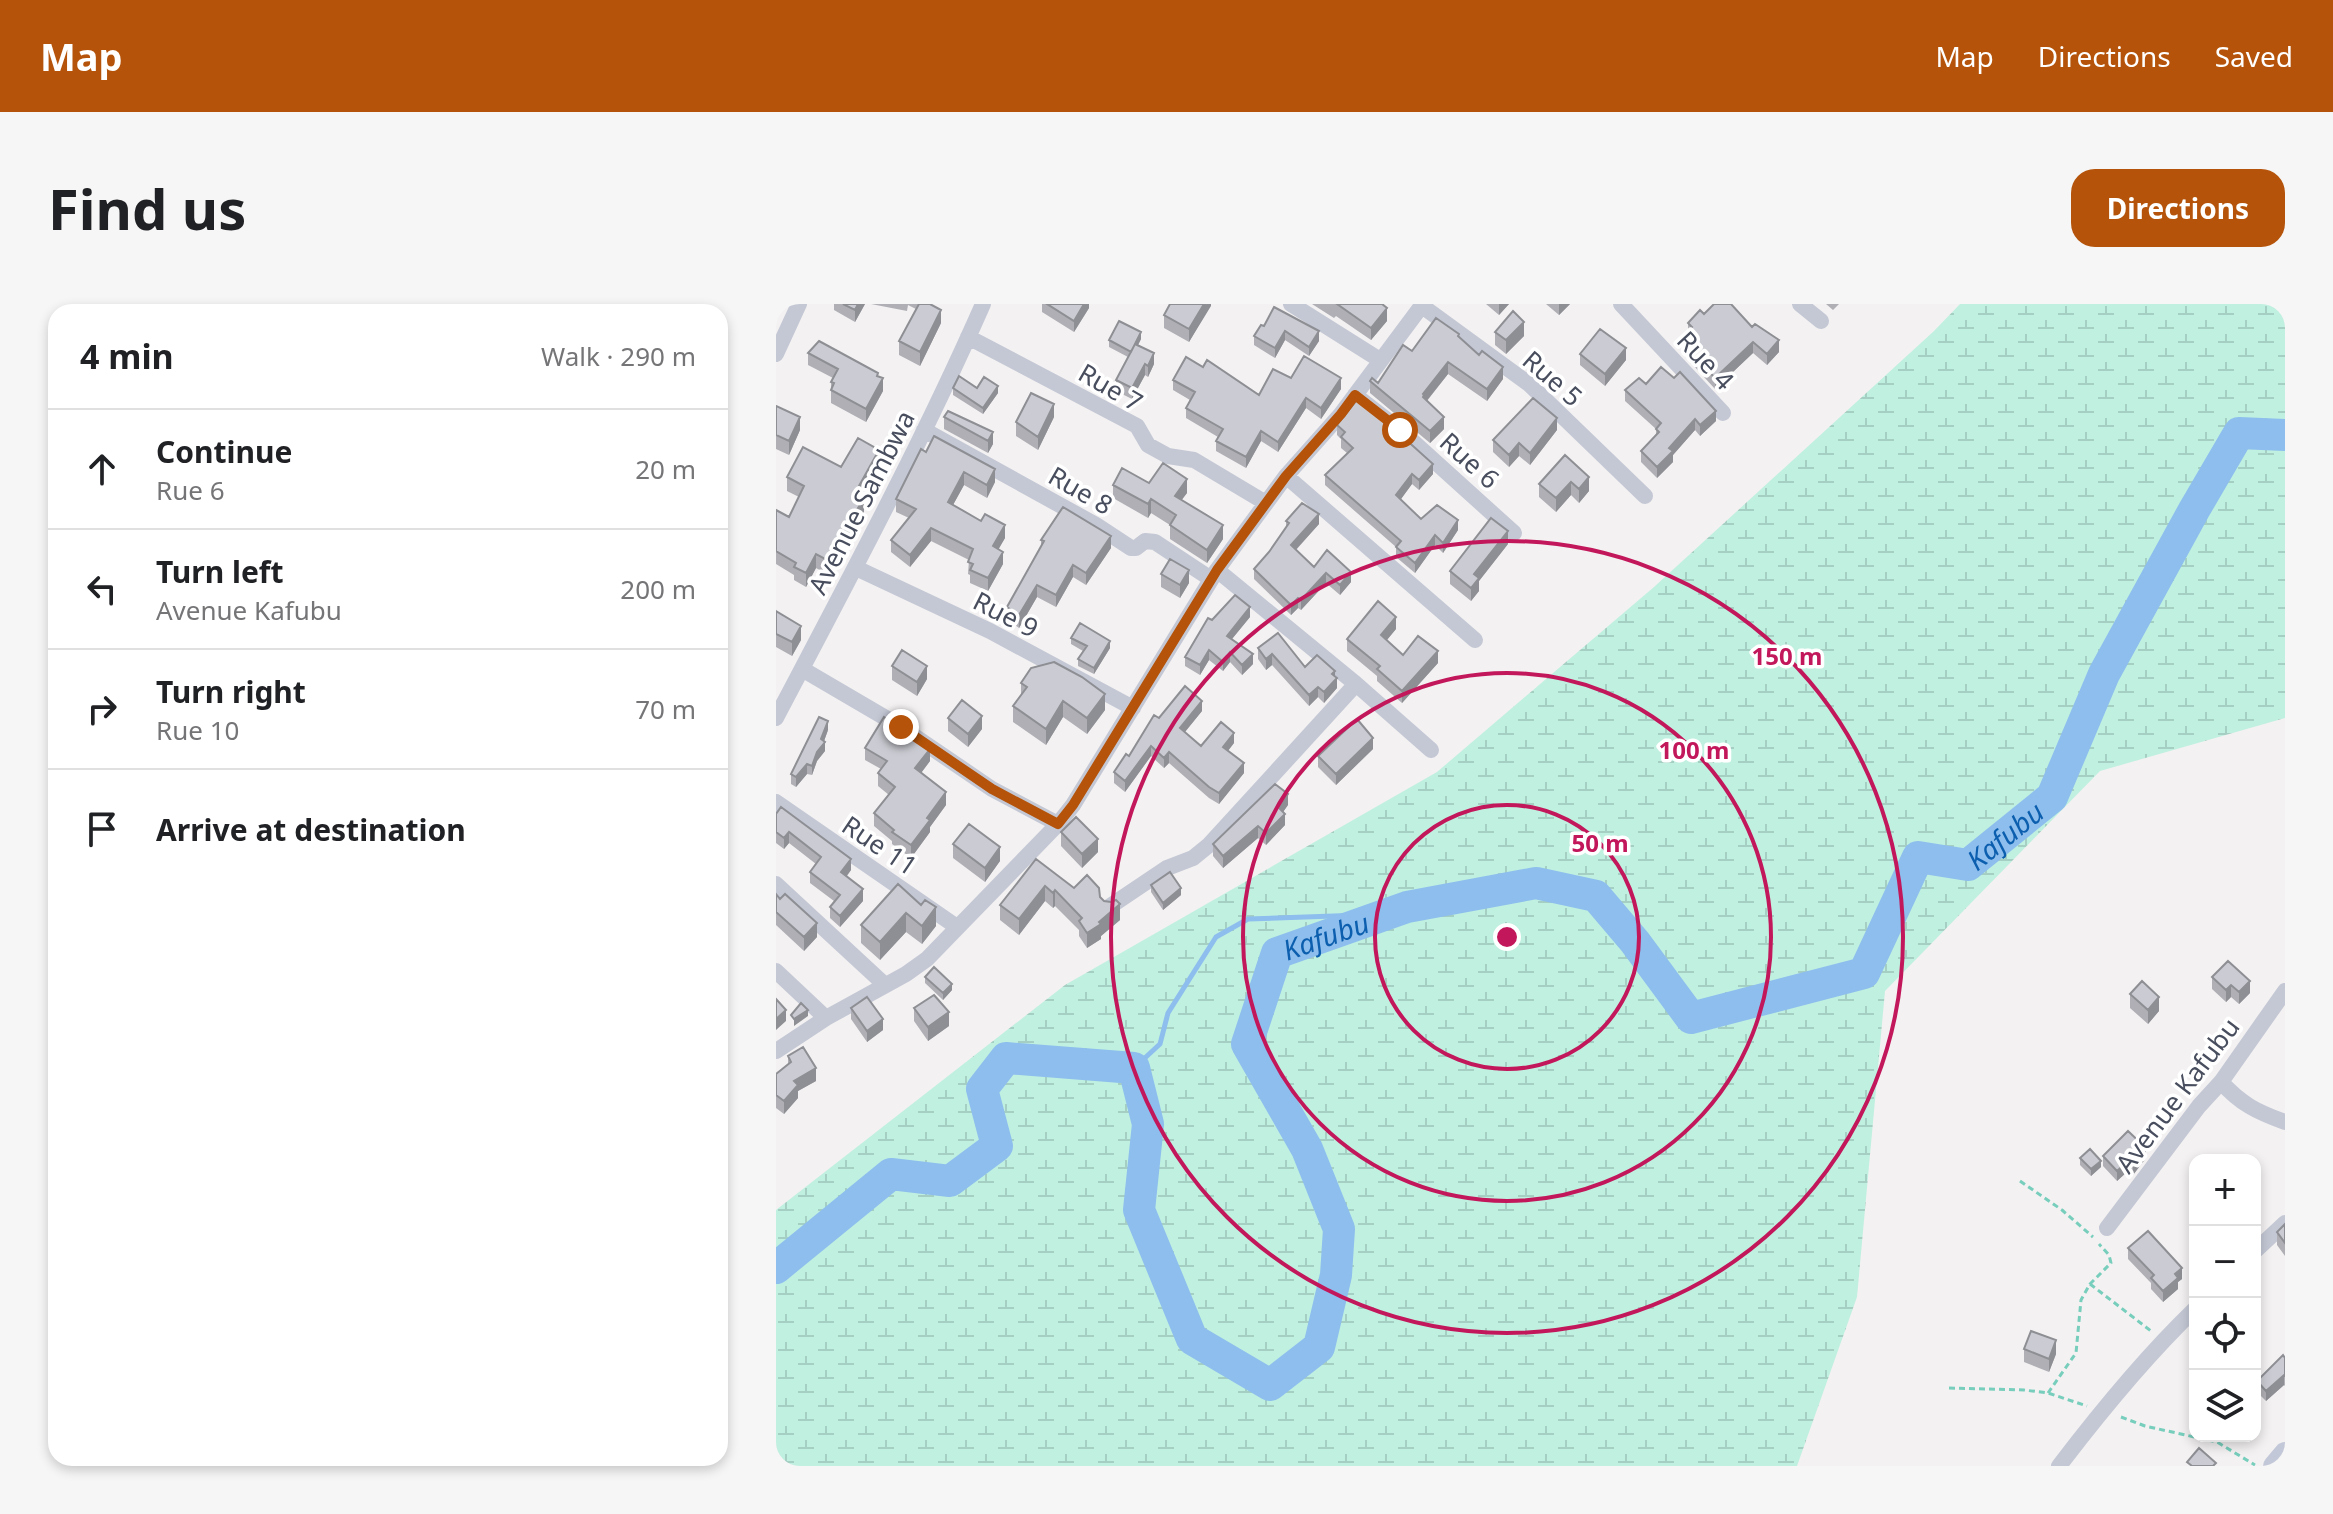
<!DOCTYPE html>
<meta charset="utf-8">
<style>
body{margin:0;font-family:"Noto Sans",sans-serif;background:#f6f6f6;color:#202124}
.controls{position:absolute;right:24px;bottom:24px;display:grid;overflow:hidden;border-radius:16px;box-shadow:0 4px 12px #0003}
.controls button{width:72px;height:72px;display:grid;place-items:center;padding:0;border:0;border-bottom:2px solid #e0e0e0;background:#fff;color:#202124;font:40px sans-serif}
.stop{position:absolute;width:24px;height:24px;margin:-18px;border:6px solid #b45309;border-radius:50%;background:#fff}
.stop.end{background:#b45309;border-color:#fff;box-shadow:0 2px 8px #0008}
.list{margin:0;padding:0;list-style:none}
h2{display:flex;justify-content:space-between;align-items:center;height:104px;margin:0;padding:0 32px;font-size:34px}
h2 small{font-size:26px;font-weight:400;color:#757577}
.list li{display:grid;grid-template-columns:52px 1fr auto;gap:24px;align-items:center;box-sizing:border-box;height:120px;padding:0 32px;border-top:2px solid #e0e0e0}
.list b{display:block;font-size:30px;white-space:nowrap}
.list p{margin:0;font-size:26px;white-space:nowrap;color:#757577}
.list em{font-size:26px;font-style:normal;color:#757577}
.icon{flex:none;width:44px;height:44px;fill:none;stroke:currentColor;stroke-width:2;stroke-linecap:round;stroke-linejoin:round}
.map{position:relative;flex:none;width:1509px;height:1162px;overflow:hidden;border-radius:24px}
header{display:flex;align-items:center;gap:48px;box-sizing:border-box;height:112px;padding:0 40px;background:#b45309;color:#fff}
header strong{font-size:38px}
nav{display:flex;gap:44px;margin-inline-start:auto;font-size:28px}
.intro{display:flex;align-items:center;justify-content:space-between;box-sizing:border-box;height:192px;padding:0 48px}
h1{margin:0;font-size:56px}
.button{padding:20px 36px;border-radius:24px;background:#b45309;color:#fff;font-size:28px;font-weight:700}
main{display:flex;gap:48px;padding:0 48px}
aside{flex:1;background:#fff;border-radius:24px;box-shadow:0 4px 12px #0003}
.map>svg:first-child{display:block}
.wetland{fill:url(#wetland-marsh)}
.lines{fill:none;stroke-linecap:round;stroke-linejoin:round}
.stream{stroke:#8dbeed;stroke-width:5}
.river{stroke:#8dbeed;stroke-width:32}
.path{stroke:#77cebc;stroke-width:3;stroke-dasharray:6 4;stroke-linecap:butt}
.street{stroke:#c4c8d5;stroke-width:16}
.secondary{stroke:#c3c8d9;stroke-width:22}
.wall{fill:#afafb5}
.shaded-wall{fill:#8e8f94}
.building{fill:#cbccd3;stroke:#8e8f94;stroke-width:2}
.route{stroke:#b45309;stroke-width:10}
.ring{fill:none;stroke:#c2185b;stroke-width:4}
.labels{text-anchor:middle;dominant-baseline:central;stroke-width:7;stroke-linejoin:round;paint-order:stroke}
.street-label{font-size:26px;fill:#484e5e;stroke:#fff}
.water-label{font-size:28px;font-style:italic;fill:#0c5eae;stroke:#fff}
.centre{fill:#c2185b;stroke:#fff;stroke-width:4}
.ring-label{font-size:24px;text-anchor:middle;font-weight:bold;fill:#c2185b;stroke:#fff;stroke-width:7;stroke-linejoin:round;paint-order:stroke}
</style>
<header>
<strong>Map</strong>
<nav><a>Map</a><a>Directions</a><a>Saved</a></nav>
</header>
<div class="intro"><h1>Find us</h1><a class="button">Directions</a></div>
<main>
<aside>
<h2>4 min<small>Walk · 290 m</small></h2>
<ul class="list">
<li><svg class="icon" aria-label="ahead" viewBox="0 0 24 24"><path d="M12 20V5M6 11l6-6 6 6"/></svg><div><b>Continue</b><p>Rue 6</p></div><em>20 m</em></li>
<li><svg class="icon" aria-label="left" viewBox="0 0 24 24"><path d="M17 20v-9H6M10 6l-5 5 5 5"/></svg><div><b>Turn left</b><p>Avenue Kafubu</p></div><em>200 m</em></li>
<li><svg class="icon" aria-label="right" viewBox="0 0 24 24"><path d="M7 20v-9h11M14 6l5 5-5 5"/></svg><div><b>Turn right</b><p>Rue 10</p></div><em>70 m</em></li>
<li><svg class="icon" aria-label="arrive" viewBox="0 0 24 24"><path d="M6 21V4h12l-3 4 3 4H6"/></svg><div><b>Arrive at destination</b></div></li>
</ul>
</aside>
<div class="map">
<svg width="1509" height="1162" viewBox="0 0 1509 1162">
<defs>
<pattern id="wetland-marsh" width="20" height="14" patternUnits="userSpaceOnUse" patternTransform="scale(2)"><rect width="20" height="14" fill="#c0f0e0"/><path d="M1 5h8M5 5V1M11 12h8M15 12V8" fill="none" stroke="#a6cfc3"/></pattern>
</defs>
<rect width="100%" height="100%" fill="#f3f1f1"/>
<!-- wetland -->
<path class="wetland" d="M1184,0H1509V414L1324,467L1109,687L1081,993L1021,1162H0V906L289,681L661,468L878,283L1158,27Z"/>
<g class="lines">
<!-- stream -->
<path class="stream" d="M358,764L384,740L392,709L440,633L472,615L614,610"/>
<!-- river -->
<path class="river" id="s1" d="M0,964L115,870L174,877L221,842L206,785L230,754L358,764L372,820L363,906L416,1035L494,1081L543,1043L560,971L563,925L531,845L471,740L501,649L631,603L760,579L820,592L859,638L915,714L1088,669L1142,553L1192,561L1276,493L1328,370L1418,206L1463,129L1509,131"/>
<!-- path -->
<path class="path" d="M1244,877L1286,906L1317,933
M1314,980L1375,1027
M1173,1084L1248,1086L1272,1089L1311,1102
M1272,1089L1300,1049L1305,996L1314,980L1335,959L1333,951L1323,940
M1345,1113L1369,1122L1441,1138L1479,1161"/>
<!-- street -->
<path class="street" d="M515,0L604,56
M845,0L947,109
M1024,0L1045,17
M646,2L753,80L869,192
M192,33L361,122L372,141L392,152L418,156L490,199
M0,50L23,0
M579,91L624,126L738,229
M148,126L320,221L355,244H360L369,237L379,238L435,275
M510,172L699,336
M80,264L214,327L357,404
M441,266L580,380L655,446
M26,365L125,423L216,485L282,520
M0,414C72,277 145,141 207,0
M0,498L181,623
M0,580L108,680
M333,603L391,564L417,554L433,541L580,380
M0,667L50,714
M0,747L50,714L130,670L151,655L282,520L297,501L441,266L510,172L565,110L647,0
M1445,778C1465,800 1481,808 1509,818
M1331,924L1423,802L1445,778L1509,687
M1479,947L1509,919
M1283,1162C1325,1107 1369,1053 1419,1005"/>
<!-- secondary -->
<path class="secondary" d="M1498,1162L1509,1149"/>
</g>
<!-- wall -->
<path class="wall" d="M58,0H89L79,18L58,6Z
M95,0H154L165,19L144,62L123,51V37L140,5L132,1L131,7Z
M266,0H313V4L298,28L266,8Z
M435,0L413,38L388,24V11Z
M536,0H608L611,17L595,36L560,12L558,14Z
M710,0H733L723,11Z
M770,0H794L783,11Z
M1050,0H1063L1057,6Z
M912,19L976,23L1003,48L991,61L977,49L939,85L918,62V55L913,50V44L910,41V30L912,28Z
M488,22L543,27V37L533,52L509,36L499,54L478,41V32Z
M719,28L748,32L730,50L719,41Z
M683,33L727,75L711,97L672,70L651,97L668,125L654,139L594,89V77L602,79L636,47Z
M365,35L362,41L378,60L372,73L369,71L356,95L340,87V76L352,53L333,43V36Z
M32,49L102,72L107,87L90,118L55,99V78L57,74L32,61Z
M804,50L850,56L829,82L804,61Z
M427,63L483,91L515,74L565,85L545,115L530,104L502,148L485,137L470,164L440,147V137L442,133L410,114V104L414,96L397,86V76Z
M870,80L940,117L924,132L919,126L897,151V158L881,174L865,158V147L880,132V125L849,97V86Z
M177,84H201L222,89L207,110L177,91Z
M0,102L24,126L13,151L0,145Z
M168,113L217,140L212,149L168,125Z
M278,113L262,146L240,132V118Z
M561,121L657,170L643,186L636,180L624,196L645,215L682,226L667,249L659,241L639,269L620,253V243L549,181V171L571,149L565,144V135L561,131Z
M781,126L754,161L743,152L733,163L717,148V136Z
M145,145L219,178L211,194L188,181L177,201L229,234L222,245L227,260L212,287L194,279V271L192,270L193,256L155,237L134,263L115,248V236L133,214L120,208V195Z
M103,159L85,192L88,208L51,270L40,264L30,283L18,276V271L0,260V206L13,213L23,193L11,187V173L65,163Z
M813,173V187L803,199L795,191L780,208L763,193V180Z
M373,179L411,189L405,196L447,235L431,259L394,235V221L375,209L372,214L337,194V181Z
M510,217L543,220L520,246L538,263L575,278L564,291L550,279L525,306L522,304L515,311L478,275V265L493,248L510,223Z
M265,236L335,244L310,281L297,273L280,303L261,293L243,324L231,315V303L265,242Z
M732,240L703,277V287L695,297L674,280V267Z
M385,270L413,279L404,294L385,283Z
M0,307L25,336L16,352L0,343Z
M474,313L456,335L477,360L466,371L454,358L447,367L433,356L424,371L409,362V353L436,316Z
M620,325L611,336L627,351L662,359L626,399L601,377V372L571,347V335Z
M295,334L334,344L318,370L302,362V355L307,347L295,340Z
M482,344L529,363L559,372L561,384L548,399L542,393L533,402L496,361L490,366L482,355Z
M116,362L151,375L141,392L116,376Z
M245,379L329,406L311,430L287,413L270,441L237,418V402L245,391Z
M426,407L409,428L425,442L458,439L452,447L468,469L443,500L433,494L393,459L388,464L375,452L349,488L338,479V468L353,452L383,414Z
M172,414L206,425L192,443L172,427Z
M52,426L48,437L49,447L41,457L36,471L31,470L20,483L15,480V470Z
M89,444L154,457L145,469L170,501L154,523V528L135,554L116,540V537L98,522V509L113,491L102,482V469L105,465L89,456Z
M597,445L560,481L542,463V452Z
M512,501L507,508L509,521L490,541L482,534L447,564L437,552V540Z
M0,510L75,566L71,572L87,597L64,623L54,614V603L58,597L34,579V568L40,560L13,539L8,545L0,539Z
M285,528L322,548L306,564L285,542Z
M177,540L224,557L209,578L177,554Z
M260,555L298,584L324,593L344,616L325,632V635L311,644L303,632V626L279,602L277,604L269,597L243,631L224,616V601Z
M375,581L405,591L387,606L375,588Z
M0,590L41,633L28,647L0,621Z
M145,601L160,622L146,640L130,628L104,656L85,639V621Z
M149,673L176,686L167,696L149,679Z
M1436,673L1474,689L1463,700L1455,693L1450,698L1436,685Z
M1354,690L1383,707L1372,720L1354,704Z
M75,704L107,726L91,738L75,715Z
M138,704L173,722L152,737L138,717Z
M12,752L40,777L22,787V794L8,810L0,804V770L12,760Z
M1327,852L1370,854L1357,871L1352,867L1341,877L1327,862Z
M1304,854L1325,863L1315,872L1304,861Z
M1509,920V952L1501,941V928Z
M1352,944L1406,975L1402,978V985L1387,998L1375,985V979L1352,955Z
M1248,1045L1280,1050L1273,1068L1248,1058Z
M1509,1054V1082L1508,1081L1490,1097L1481,1088V1077Z"/>
<!-- shaded-wall -->
<path class="shaded-wall" d="M82,0H89L79,18V6Z
M308,0H313V4L298,28V17Z
M428,0H435V2L413,38V25Z
M723,0H733L723,11Z
M783,0H794L783,11Z
M611,4V17L595,36V24Z
M165,6V19L144,62V48Z
M748,18V32L730,50V36Z
M509,27V36L499,54V44Z
M543,27V37L533,52V43Z
M365,28V35L355,55V48Z
M1003,36V48L991,61V50Z
M977,38V49L939,85V74Z
M850,44V56L829,82V70Z
M378,49V60L372,73V62Z
M672,58V70L648,100L647,90Z
M369,60V71L356,95V84Z
M727,63V75L711,97V85Z
M107,74V87L90,118V105Z
M565,74V85L545,115V104Z
M222,82V89L207,110V104Z
M530,94V104L502,148V138Z
M278,100V113L262,146V133Z
M940,107V117L924,132V121Z
M24,113V126L13,151V137Z
M668,113V125L654,139V127Z
M781,114V126L754,161V149Z
M919,115V126L897,151V158L881,174V163L893,144Z
M485,127V137L470,164V153Z
M217,128V140L212,149V137Z
M743,139V152L733,163V151Z
M103,146V159L79,202V189Z
M657,160V170L643,186V176Z
M219,165V178L211,194V181Z
M188,168V181L172,210V198Z
M636,170V180L620,202V191Z
M813,173V187L803,199V185Z
M411,175V189L399,205V192Z
M795,178V191L780,208V194Z
M88,194V208L51,270V256Z
M375,195V209L372,214V200Z
M543,210V220L515,251V241Z
M682,216V226L667,249V239Z
M229,221V234L217,255V242Z
M447,221V235L431,259V246Z
M155,224V237L134,263V251Z
M732,227V240L703,277V287L695,297V284L698,270Z
M659,231V241L639,269V259Z
M335,232V244L310,281V269Z
M227,248V260L212,287V274Z
M40,250V264L30,283V269Z
M297,261V273L280,303V291Z
M413,266V279L404,294V281Z
M575,268V278L564,291V281Z
M550,269V279L525,306V296Z
M261,281V293L243,324V311Z
M522,294V304L515,311V301Z
M474,303V313L451,341V332Z
M620,313V325L605,343V331Z
M25,322V336L16,352V338Z
M334,337V344L318,370V364Z
M433,346V356L424,371V361Z
M662,347V359L626,399V387Z
M454,348V358L447,367V358Z
M477,350V360L466,371V361Z
M496,350V361L490,366V355Z
M151,362V375L141,392V378Z
M559,367V375L561,374V384L548,399V388L556,370Z
M542,383V393L533,402V391Z
M329,390V406L311,430V414Z
M287,397V413L270,441V425Z
M426,397V407L404,434V424Z
M206,412V425L192,443V430Z
M52,417V426L47,440L49,438V447L41,457L36,471V462Z
M458,429V439L447,453V443Z
M597,434V445L560,481V470Z
M375,442V452L349,488V477Z
M154,445V457L139,477V464Z
M393,448V459L388,464V454Z
M468,459V469L443,500V489Z
M31,460V470L20,483V473Z
M170,488V501L154,523V528L135,554V541L151,514Z
M512,490V501L502,515V503Z
M509,510V521L490,541V529Z
M482,522V534L447,564V552Z
M13,528V539L8,545V534Z
M322,535V548L306,564V550Z
M224,543V557L209,578V564Z
M75,555V566L65,579V568Z
M269,582V597L243,631V615Z
M405,584V591L387,606V599Z
M87,585V597L64,623V612Z
M279,586V602L277,604V589Z
M344,600V616L325,632V635L311,644V629Z
M160,603V622L146,640V622Z
M130,609V628L104,656V638Z
M41,619V633L28,647V633Z
M1474,677V689L1463,700V688Z
M176,680V686L167,696V689Z
M1455,681V693L1450,698V686Z
M1383,693V707L1372,720V706Z
M10,706V717L0,726V715Z
M32,706V712L18,722V715Z
M173,708V722L152,737V723Z
M107,715V726L91,738V727Z
M40,764V777L22,787V794L8,810V797L18,777Z
M1370,844V854L1357,871V861Z
M1325,857V863L1315,872V865Z
M1352,857V867L1341,877V867Z
M1406,964V975L1402,978V985L1387,998V987L1399,970Z
M1280,1036V1050L1273,1068V1055Z
M1508,1071V1081L1490,1097V1087Z"/>
<!-- building -->
<path class="building" d="M67,0H82L79,6Z
M143,0H154L165,6L144,48L123,37Z
M271,0H308L298,17Z
M394,0H428L413,25L388,11Z
M561,0H606L611,4L595,24Z
M938,0H955L976,23L979,20L1003,36L991,50L977,38L939,74L918,51L922,47L913,39L916,36L910,30L916,23L912,19L924,6L928,10Z
M498,3L543,27L533,43L509,27L499,44L478,32L485,21L488,22Z
M737,7L748,18L730,36L719,28Z
M660,14L683,30L682,32L703,51L706,47L727,63L711,85L672,58L647,90L648,91L647,93L668,113L654,127L594,77L596,74L602,79L627,41L636,47Z
M343,17L365,28L355,48L333,36Z
M824,25L850,44L829,70L804,50Z
M43,37L102,69L101,72L107,74L90,105L55,86L58,79L55,78L62,65L32,49Z
M359,40L378,49L372,62L369,60L356,84L340,76Z
M528,52L565,74L545,104L530,94L502,138L485,127L470,153L440,137L447,125L410,104L419,88L397,76L410,53L427,63L431,56L483,91L497,65L515,74Z
M885,63L898,74L904,68L940,107L924,121L919,115L893,144L897,147L881,163L865,147L883,128L880,125L885,119L849,86L863,74L870,80Z
M183,72L201,84L208,73L222,82L207,104L177,84Z
M255,89L278,100L262,133L240,118Z
M757,94L781,114L754,149L743,139L733,151L717,136Z
M581,96L617,124L657,160L643,176L636,170L620,191L645,215L661,201L682,216L667,239L659,231L639,259L620,243L625,237L549,171L577,144L565,133L569,128L561,121Z
M0,102L24,113L13,137L0,131Z
M172,107L217,128L212,137L168,113Z
M158,132L219,165L211,181L188,168L172,198L205,217L209,210L229,221L217,242L227,248L212,274L194,266L197,260L192,258L197,245L155,224L134,251L115,236L140,205L120,195L145,145L150,148Z
M82,134L103,146L79,189L88,194L51,256L40,250L30,269L18,263L20,259L0,247V206L13,213L28,182L11,173L27,143L65,163Z
M789,151L813,173L803,185L795,178L780,194L763,180Z
M387,159L411,175L399,192L447,221L431,246L394,221L400,211L375,195L372,200L337,181L346,164L373,179Z
M526,199L543,210L515,241L538,263L551,246L575,268L564,281L550,269L525,296L522,294L515,301L478,265L493,248L513,219L510,217Z
M287,203L335,232L310,269L297,261L280,291L261,281L243,311L231,303L268,237L265,236Z
M715,214L732,227L698,270L703,274L695,284L674,267Z
M394,255L413,266L404,281L385,270Z
M459,291L474,303L451,332L477,350L466,361L454,348L447,358L433,346L424,361L409,353L432,314L436,316Z
M602,297L620,313L605,331L627,351L642,332L662,347L626,387L601,365L604,362L571,335Z
M0,307L25,322L16,338L0,330Z
M304,319L334,337L318,364L302,355L311,342L295,334Z
M502,329L529,363L541,351L559,367L556,370L561,374L548,388L542,383L533,391L496,350L490,355L482,344Z
M126,346L151,362L141,378L116,362Z
M278,358L306,373L329,390L311,414L287,397L270,425L237,402L251,383L245,379L255,364Z
M409,382L426,397L404,424L425,442L445,418L458,429L447,443L468,459L443,489L433,483L393,448L388,454L375,442L349,477L338,468L350,450L353,452L378,411L383,414Z
M186,396L206,412L192,430L172,414Z
M43,413L52,417L45,435L49,438L41,448L36,462L31,460L20,473L15,470Z
M108,413L154,445L139,464L170,488L151,514L154,516L135,541L116,528L118,526L98,509L119,483L102,469L111,457L89,444Z
M581,415L597,434L560,470L542,452Z
M499,480L512,490L502,503L509,510L490,529L482,522L447,552L437,540Z
M5,503L75,555L65,568L87,585L64,612L54,603L64,591L34,568L45,553L13,528L8,534L0,528V510Z
M300,513L322,535L306,550L285,528Z
M193,520L224,543L209,564L177,540Z
M260,555L298,584L311,571L323,584L324,593L328,597L335,598L340,596L344,600L323,618L325,620L311,629L303,617L306,614L279,586L277,589L269,582L243,615L224,601Z
M394,568L405,584L387,599L375,581Z
M122,580L145,601L149,596L160,603L146,622L130,609L104,638L85,621Z
M0,590L4,595L9,590L41,619L28,633L0,608Z
M1452,657L1474,677L1463,688L1455,681L1450,686L1436,673Z
M158,663L176,680L167,689L149,673Z
M1366,677L1383,693L1372,706L1354,690Z
M158,691L173,708L152,723L138,704Z
M91,693L107,715L91,727L75,704Z
M0,695L10,706L0,715Z
M25,699L32,706L18,715L15,711Z
M27,743L40,764L18,777L22,781L8,797L0,791V770L15,758L12,752Z
M1352,827L1370,844L1357,861L1352,857L1341,867L1327,852Z
M1314,845L1325,857L1315,865L1304,854Z
M1509,920V939L1501,928Z
M1372,927L1406,964L1399,970L1402,974L1387,987L1375,974L1378,971L1352,944Z
M1255,1027L1280,1036L1273,1055L1248,1045Z
M1507,1051L1509,1054V1072L1508,1071L1490,1087L1481,1077Z
M1423,1144L1440,1159L1437,1162H1416L1411,1158Z"/>
<g class="lines">
<!-- route -->
<path class="route" d="M125,423L216,485L282,520L297,501L441,266L510,172L565,110L579,91L624,126"/>
</g>
<!-- distance rings -->
<g class="ring">
<circle cx="731" cy="633" r="132"/>
<circle cx="731" cy="633" r="264"/>
<circle cx="731" cy="633" r="396"/>
</g>
<g class="labels">
<!-- street labels -->
<g class="street-label">
<text transform="translate(930 56) rotate(47)">Rue 4</text>
<text transform="translate(777 74) rotate(41)">Rue 5</text>
<text transform="translate(335 83) rotate(30)">Rue 7</text>
<text transform="translate(694 156) rotate(42)">Rue 6</text>
<text transform="translate(305 186) rotate(30)">Rue 8</text>
<text transform="translate(85 198) rotate(-63)">Avenue Sambwa</text>
<text transform="translate(230 310) rotate(27)">Rue 9</text>
<text transform="translate(104 541) rotate(34)">Rue 11</text>
<text transform="translate(1401 791) rotate(-53)">Avenue Kafubu</text>
</g>
<!-- water labels -->
<g class="water-label">
<text stroke="none"><textPath href="#s1" startOffset="2242">Kafubu</textPath></text>
<text stroke="none"><textPath href="#s1" startOffset="1404">Kafubu</textPath></text>
</g>
</g>
<circle cx="731" cy="633" r="12" class="centre"/>
<g class="ring-label">
<text x="1011" y="361">150 m</text>
<text x="918" y="455">100 m</text>
<text x="824" y="548">50 m</text>
</g>
</svg>
<div class="controls">
<button>+</button>
<button>−</button>
<button><svg class="icon" aria-label="locate" viewBox="0 0 24 24"><circle cx="12" cy="12" r="6"/><path d="M12 2v4M12 18v4M2 12h4M18 12h4"/></svg></button>
<button><svg class="icon" aria-label="layers" viewBox="0 0 24 24"><path d="M12 4l9 5-9 5-9-5zM3 14l9 5 9-5"/></svg></button>
</div>
<div class="stop" style="left:624px;top:126px"></div>
<div class="stop end" style="left:125px;top:423px"></div>
</div>
</main>
